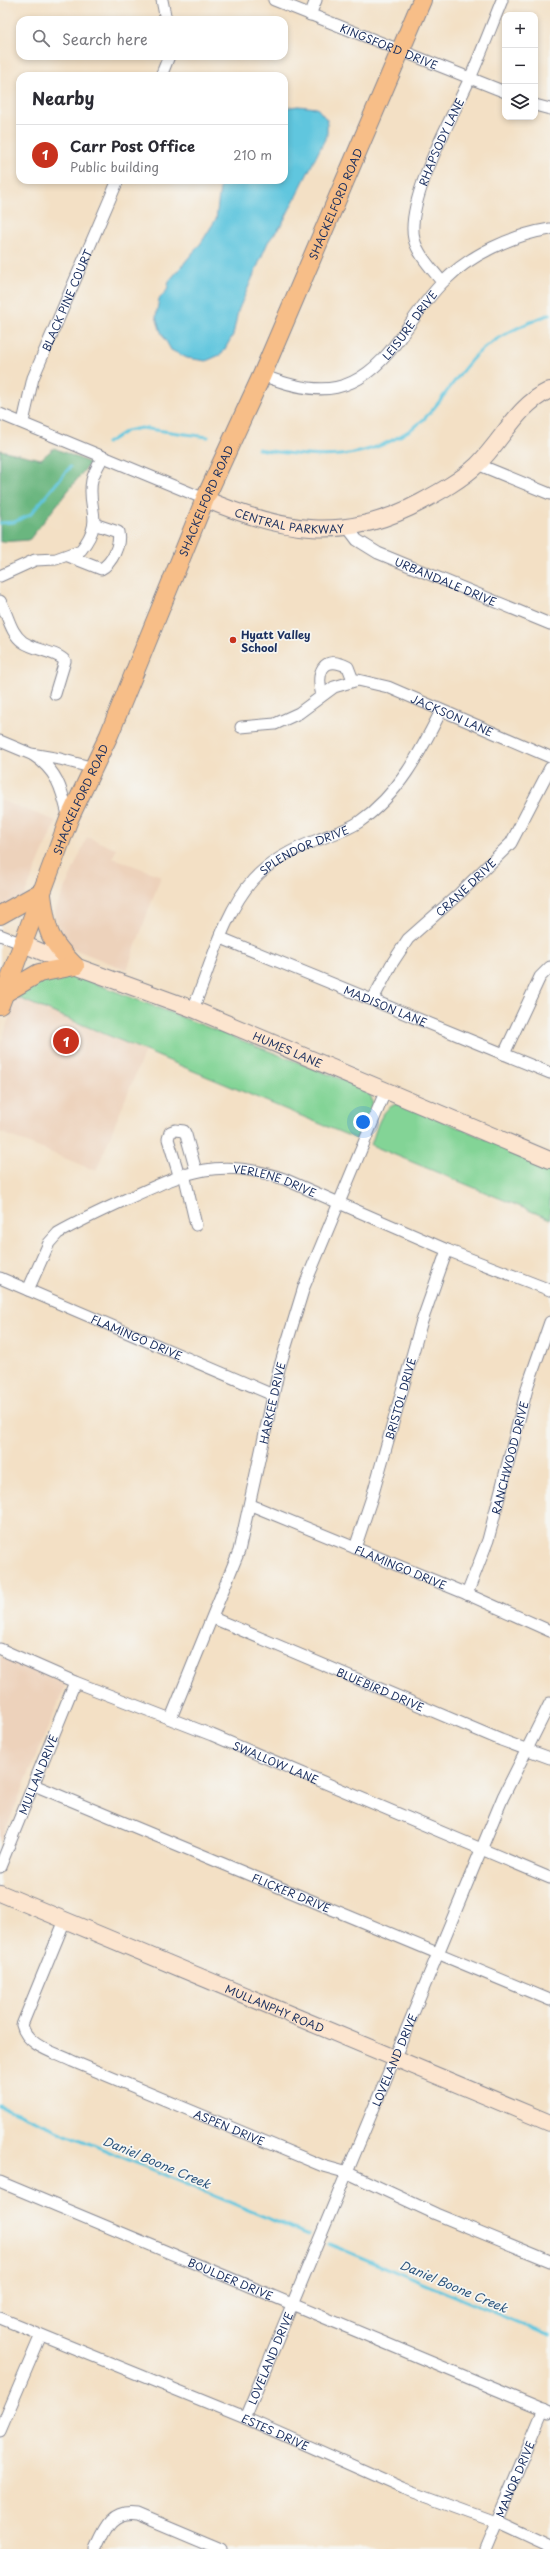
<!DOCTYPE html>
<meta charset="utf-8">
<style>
body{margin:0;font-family:"Playpen Sans",sans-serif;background:#f2f2f3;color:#2b2b33}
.controls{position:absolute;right:12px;top:12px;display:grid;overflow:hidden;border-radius:8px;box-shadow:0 2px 6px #0003}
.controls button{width:36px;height:36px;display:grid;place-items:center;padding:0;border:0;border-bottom:1px solid #e1e1e2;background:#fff;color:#2b2b33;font:20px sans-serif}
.you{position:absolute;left:363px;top:1122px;width:14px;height:14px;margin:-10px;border:3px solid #fff;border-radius:50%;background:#1a73e8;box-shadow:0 0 0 6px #1a73e833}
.badge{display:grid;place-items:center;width:26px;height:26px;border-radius:50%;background:#c8321e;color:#fff;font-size:13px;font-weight:700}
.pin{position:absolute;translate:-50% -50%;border:2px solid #fff;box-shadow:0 1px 4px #0006}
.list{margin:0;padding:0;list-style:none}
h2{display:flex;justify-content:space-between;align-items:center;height:52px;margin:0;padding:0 16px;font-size:17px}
h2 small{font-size:13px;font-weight:400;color:#7c7c81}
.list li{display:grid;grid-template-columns:26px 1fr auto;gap:12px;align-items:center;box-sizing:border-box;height:60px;padding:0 16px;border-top:1px solid #e1e1e2}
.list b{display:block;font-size:15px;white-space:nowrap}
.list p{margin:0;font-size:13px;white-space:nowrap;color:#7c7c81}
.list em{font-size:13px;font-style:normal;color:#7c7c81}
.icon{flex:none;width:22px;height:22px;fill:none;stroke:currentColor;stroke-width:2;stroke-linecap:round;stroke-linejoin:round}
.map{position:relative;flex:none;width:550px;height:2549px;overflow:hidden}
.search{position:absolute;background:#fff;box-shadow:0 2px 6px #0003;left:16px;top:16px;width:272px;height:44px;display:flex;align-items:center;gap:10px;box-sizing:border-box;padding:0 14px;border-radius:12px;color:#7c7c81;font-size:15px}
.panel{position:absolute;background:#fff;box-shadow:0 2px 6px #0003;left:16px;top:72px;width:272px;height:112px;border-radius:12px}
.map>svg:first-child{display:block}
.built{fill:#edd2bb}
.green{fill:#83d496;stroke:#4f827a}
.forest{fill:#6ab67f;stroke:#42726e}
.water{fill:#61c6de;stroke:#3e7a9e}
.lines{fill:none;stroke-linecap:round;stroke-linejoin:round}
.stream{stroke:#61c6de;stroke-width:3}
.street-casing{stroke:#878892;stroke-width:13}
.secondary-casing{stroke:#878892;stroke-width:18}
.primary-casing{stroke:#878892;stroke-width:20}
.street{stroke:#fff;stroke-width:11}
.secondary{stroke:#fce5cf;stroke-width:16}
.primary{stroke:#f7be88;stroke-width:18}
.poi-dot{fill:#c8321e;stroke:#f6f6f2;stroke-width:1.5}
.labels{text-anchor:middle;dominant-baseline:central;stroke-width:3.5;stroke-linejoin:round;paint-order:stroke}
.street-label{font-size:11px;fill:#1b2f5e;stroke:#f6f6f2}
.poi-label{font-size:11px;font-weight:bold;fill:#1b2f5e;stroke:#f6f6f2;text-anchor:start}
.water-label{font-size:12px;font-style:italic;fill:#2c557e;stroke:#f6f6f2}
</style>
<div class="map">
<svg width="550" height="2549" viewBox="0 0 550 2549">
<rect width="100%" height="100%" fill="#f6f6f2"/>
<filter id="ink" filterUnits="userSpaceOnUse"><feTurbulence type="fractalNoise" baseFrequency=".025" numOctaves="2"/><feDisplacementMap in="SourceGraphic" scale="8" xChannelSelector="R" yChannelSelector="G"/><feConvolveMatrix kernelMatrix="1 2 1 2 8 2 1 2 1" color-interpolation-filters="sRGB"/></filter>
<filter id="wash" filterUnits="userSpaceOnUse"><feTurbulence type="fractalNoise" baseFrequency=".012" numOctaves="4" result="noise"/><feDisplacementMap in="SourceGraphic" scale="16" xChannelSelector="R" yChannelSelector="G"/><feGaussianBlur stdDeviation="0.9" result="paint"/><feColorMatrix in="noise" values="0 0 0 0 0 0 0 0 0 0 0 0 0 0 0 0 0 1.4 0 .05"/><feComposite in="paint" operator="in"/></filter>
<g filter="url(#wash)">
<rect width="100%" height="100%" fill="#f3e0c5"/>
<!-- built -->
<path class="built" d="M0,800L56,821L23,899L0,913Z
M87,837L116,849L113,858L161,876L127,970L66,946L54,914Z
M16,997L145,1051L96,1171L0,1132V1046Z
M0,1656L66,1684L0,1843Z"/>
<!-- green -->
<path class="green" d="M71,974L364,1088C382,1102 367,1124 359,1140L16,997L29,983Z
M400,1103L550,1166V1219L371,1145C377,1128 380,1107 400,1103Z"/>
<!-- forest -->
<path class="forest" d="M54,448L90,463L29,540L0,542V450L41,459Z"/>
<!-- water -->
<path class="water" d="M298,106L317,108L327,120V135L282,224L268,242L238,311L233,335L222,354L206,361L187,358L171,350L161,332L156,317L159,299L167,290L169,281L201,243L216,219L221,180H284V108Z"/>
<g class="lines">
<!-- stream -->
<path class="stream" d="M107,443L126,431L141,428L208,437
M258,449C317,459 366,463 417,425C437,410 457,374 476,355C496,336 525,324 550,314
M0,523L14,522L30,515L70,467
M0,2106L308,2235
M329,2244L550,2336"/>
</g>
</g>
<g filter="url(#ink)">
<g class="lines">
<defs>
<g id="street">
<path d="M162,0L166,20"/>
<path id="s1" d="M274,0L505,92"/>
<path d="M310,15L316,0"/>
<path d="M161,76L169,56"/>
<path d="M535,105L550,109"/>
<path id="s2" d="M442,282C432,269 418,255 414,239C405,200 454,114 471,76C482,51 492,25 502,0"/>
<path id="s3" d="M262,375C320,398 357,396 397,342C412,322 425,300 443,282C470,255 512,235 550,229"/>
<path d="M0,414L205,499"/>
<path id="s4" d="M23,422L33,378L118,180"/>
<path d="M477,464L550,494"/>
<path id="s5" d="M348,528L357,540L378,553L550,624"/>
<path d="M68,556L101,569C112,563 121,545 118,532L94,524"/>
<path d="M0,576L35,560L56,559L81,550C106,518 86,510 92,480C94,472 99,464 103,457"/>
<path d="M0,601C8,614 10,633 23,642C34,650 58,652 65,661L55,694"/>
<path d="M322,695C316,673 322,654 348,667L353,680"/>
<path id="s6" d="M241,727L275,724L299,713L334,687L358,680L388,687L550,757"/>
<path d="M0,741L31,754L60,759L94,768"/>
<path d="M33,755C59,772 62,791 69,819"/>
<path d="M0,935L23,944"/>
<path id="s7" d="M221,938L550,1073"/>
<path id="s8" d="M373,999L391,965L408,939L460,893L511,843L550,768"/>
<path id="s9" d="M193,1009C210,968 224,912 253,880C271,860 295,848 320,839C332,834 348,830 359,822C399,794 420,753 441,711"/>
<path d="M504,1054L540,977L550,967"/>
<path d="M184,1174L196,1225"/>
<path d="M179,1175L168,1139L170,1132L175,1130L184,1131L186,1135L196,1171"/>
<path id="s10" d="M0,1278L273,1395"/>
<path id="s11" d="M28,1290L49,1243L58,1233C81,1220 105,1209 129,1198C188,1171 219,1157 284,1179L447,1250L550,1290"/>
<path id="s12" d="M251,1505L467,1594L550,1631"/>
<path id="s13" d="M355,1548L372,1497L421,1324L447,1250"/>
<path id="s14" d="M467,1594L488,1540L528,1385L550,1322"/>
<path id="s15" d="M213,1618L501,1740L550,1758"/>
<path id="s16" d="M0,1649L75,1682L212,1735L550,1878"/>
<path id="s17" d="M171,1718L239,1551L279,1369L304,1287L385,1092"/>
<path id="s18" d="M34,1785L550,2000"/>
<path id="s19" d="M0,1867L75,1682"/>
<path id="s20" d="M65,1920L22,2025C27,2046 54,2052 72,2061L323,2166L348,2173L436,2214L550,2261"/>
<path id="s21" d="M0,2182L550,2412"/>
<path id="s22" d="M0,2318L245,2418L403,2488L496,2522L550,2547"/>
<path id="s23" d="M245,2418L503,1797L550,1703"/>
<path d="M0,2431L41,2335"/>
<path d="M96,2549C105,2529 112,2510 138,2514L221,2549"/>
<path id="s24" d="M485,2549L544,2409"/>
</g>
<g id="secondary">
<path id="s25" d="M205,499C282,532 345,543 421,502C441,491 461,480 477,465C503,440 516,406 550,390"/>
<path id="s26" d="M23,944L75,966L193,1009L550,1160"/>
<path id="s27" d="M0,1893L550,2123"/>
</g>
<g id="primary">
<path d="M42,895C47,932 48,939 75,966"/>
<path d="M0,915L41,892"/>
<path d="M3,994L39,973L75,966"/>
<path id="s28" d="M0,1005L69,819L109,735L205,499L262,375L422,0"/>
</g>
</defs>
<!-- street casing -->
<use href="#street" class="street-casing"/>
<!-- secondary casing -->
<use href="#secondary" class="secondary-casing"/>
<!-- primary casing -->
<use href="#primary" class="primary-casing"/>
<!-- street -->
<use href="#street" class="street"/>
<!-- secondary -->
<use href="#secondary" class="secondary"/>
<!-- primary -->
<use href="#primary" class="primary"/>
</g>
</g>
<!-- markers -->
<circle class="poi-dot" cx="233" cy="640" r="4"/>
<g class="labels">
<!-- street labels -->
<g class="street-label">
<text stroke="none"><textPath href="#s1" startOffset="124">KINGSFORD DRIVE</textPath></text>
<text stroke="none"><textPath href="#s2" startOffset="154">RHAPSODY LANE</textPath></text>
<text stroke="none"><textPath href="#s28" startOffset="869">SHACKELFORD ROAD</textPath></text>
<text stroke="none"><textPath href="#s4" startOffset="130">BLACK PINE COURT</textPath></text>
<text stroke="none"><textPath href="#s3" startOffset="175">LEISURE DRIVE</textPath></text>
<text stroke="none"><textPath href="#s28" startOffset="545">SHACKELFORD ROAD</textPath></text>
<text stroke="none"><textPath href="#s25" startOffset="88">CENTRAL PARKWAY</textPath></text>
<text stroke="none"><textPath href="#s5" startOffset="113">URBANDALE DRIVE</textPath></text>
<text stroke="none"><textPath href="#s6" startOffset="230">JACKSON LANE</textPath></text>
<text stroke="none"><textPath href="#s28" startOffset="221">SHACKELFORD ROAD</textPath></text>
<text stroke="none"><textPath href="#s9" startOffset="203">SPLENDOR DRIVE</textPath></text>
<text stroke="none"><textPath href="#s8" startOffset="147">CRANE DRIVE</textPath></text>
<text stroke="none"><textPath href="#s7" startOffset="178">MADISON LANE</textPath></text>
<text stroke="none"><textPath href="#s26" startOffset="285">HUMES LANE</textPath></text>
<text stroke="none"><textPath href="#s11" startOffset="297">VERLENE DRIVE</textPath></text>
<text stroke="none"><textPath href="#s10" startOffset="149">FLAMINGO DRIVE</textPath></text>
<text stroke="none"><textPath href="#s13" startOffset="156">BRISTOL DRIVE</textPath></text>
<text stroke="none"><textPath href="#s17" startOffset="332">HARKEE DRIVE</textPath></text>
<text stroke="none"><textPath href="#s14" startOffset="143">RANCHWOOD DRIVE</textPath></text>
<text stroke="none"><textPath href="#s12" startOffset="162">FLAMINGO DRIVE</textPath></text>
<text stroke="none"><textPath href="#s15" startOffset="182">BLUEBIRD DRIVE</textPath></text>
<text stroke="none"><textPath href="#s16" startOffset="298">SWALLOW LANE</textPath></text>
<text stroke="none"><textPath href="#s19" startOffset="100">MULLAN DRIVE</textPath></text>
<text stroke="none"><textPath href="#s18" startOffset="279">FLICKER DRIVE</textPath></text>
<text stroke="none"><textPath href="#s27" startOffset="298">MULLANPHY ROAD</textPath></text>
<text stroke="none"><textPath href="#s23" startOffset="388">LOVELAND DRIVE</textPath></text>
<text stroke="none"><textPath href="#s20" startOffset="348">ASPEN DRIVE</textPath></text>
<text stroke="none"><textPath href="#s21" startOffset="250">BOULDER DRIVE</textPath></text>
<text stroke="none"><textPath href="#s23" startOffset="65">LOVELAND DRIVE</textPath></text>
<text stroke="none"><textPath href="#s22" startOffset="298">ESTES DRIVE</textPath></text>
<text stroke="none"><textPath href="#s24" startOffset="76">MANOR DRIVE</textPath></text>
</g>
<!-- poi labels -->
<g class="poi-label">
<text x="241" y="634">Hyatt Valley<tspan x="241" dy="13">School</tspan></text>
</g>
<!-- water labels -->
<g class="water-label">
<text transform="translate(157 2162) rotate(23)">Daniel Boone Creek</text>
<text transform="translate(454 2286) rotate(23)">Daniel Boone Creek</text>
</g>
</g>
</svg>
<div class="controls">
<button>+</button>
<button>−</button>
<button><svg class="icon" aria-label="layers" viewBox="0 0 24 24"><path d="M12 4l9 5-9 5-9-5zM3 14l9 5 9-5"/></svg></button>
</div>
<div class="you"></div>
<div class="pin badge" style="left:66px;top:1041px">1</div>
<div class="search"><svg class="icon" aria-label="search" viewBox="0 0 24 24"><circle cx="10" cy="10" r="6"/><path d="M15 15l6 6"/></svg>Search here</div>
<section class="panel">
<h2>Nearby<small></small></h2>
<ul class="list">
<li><span class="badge">1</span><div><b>Carr Post Office</b><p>Public building</p></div><em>210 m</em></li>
</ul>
</section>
</div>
